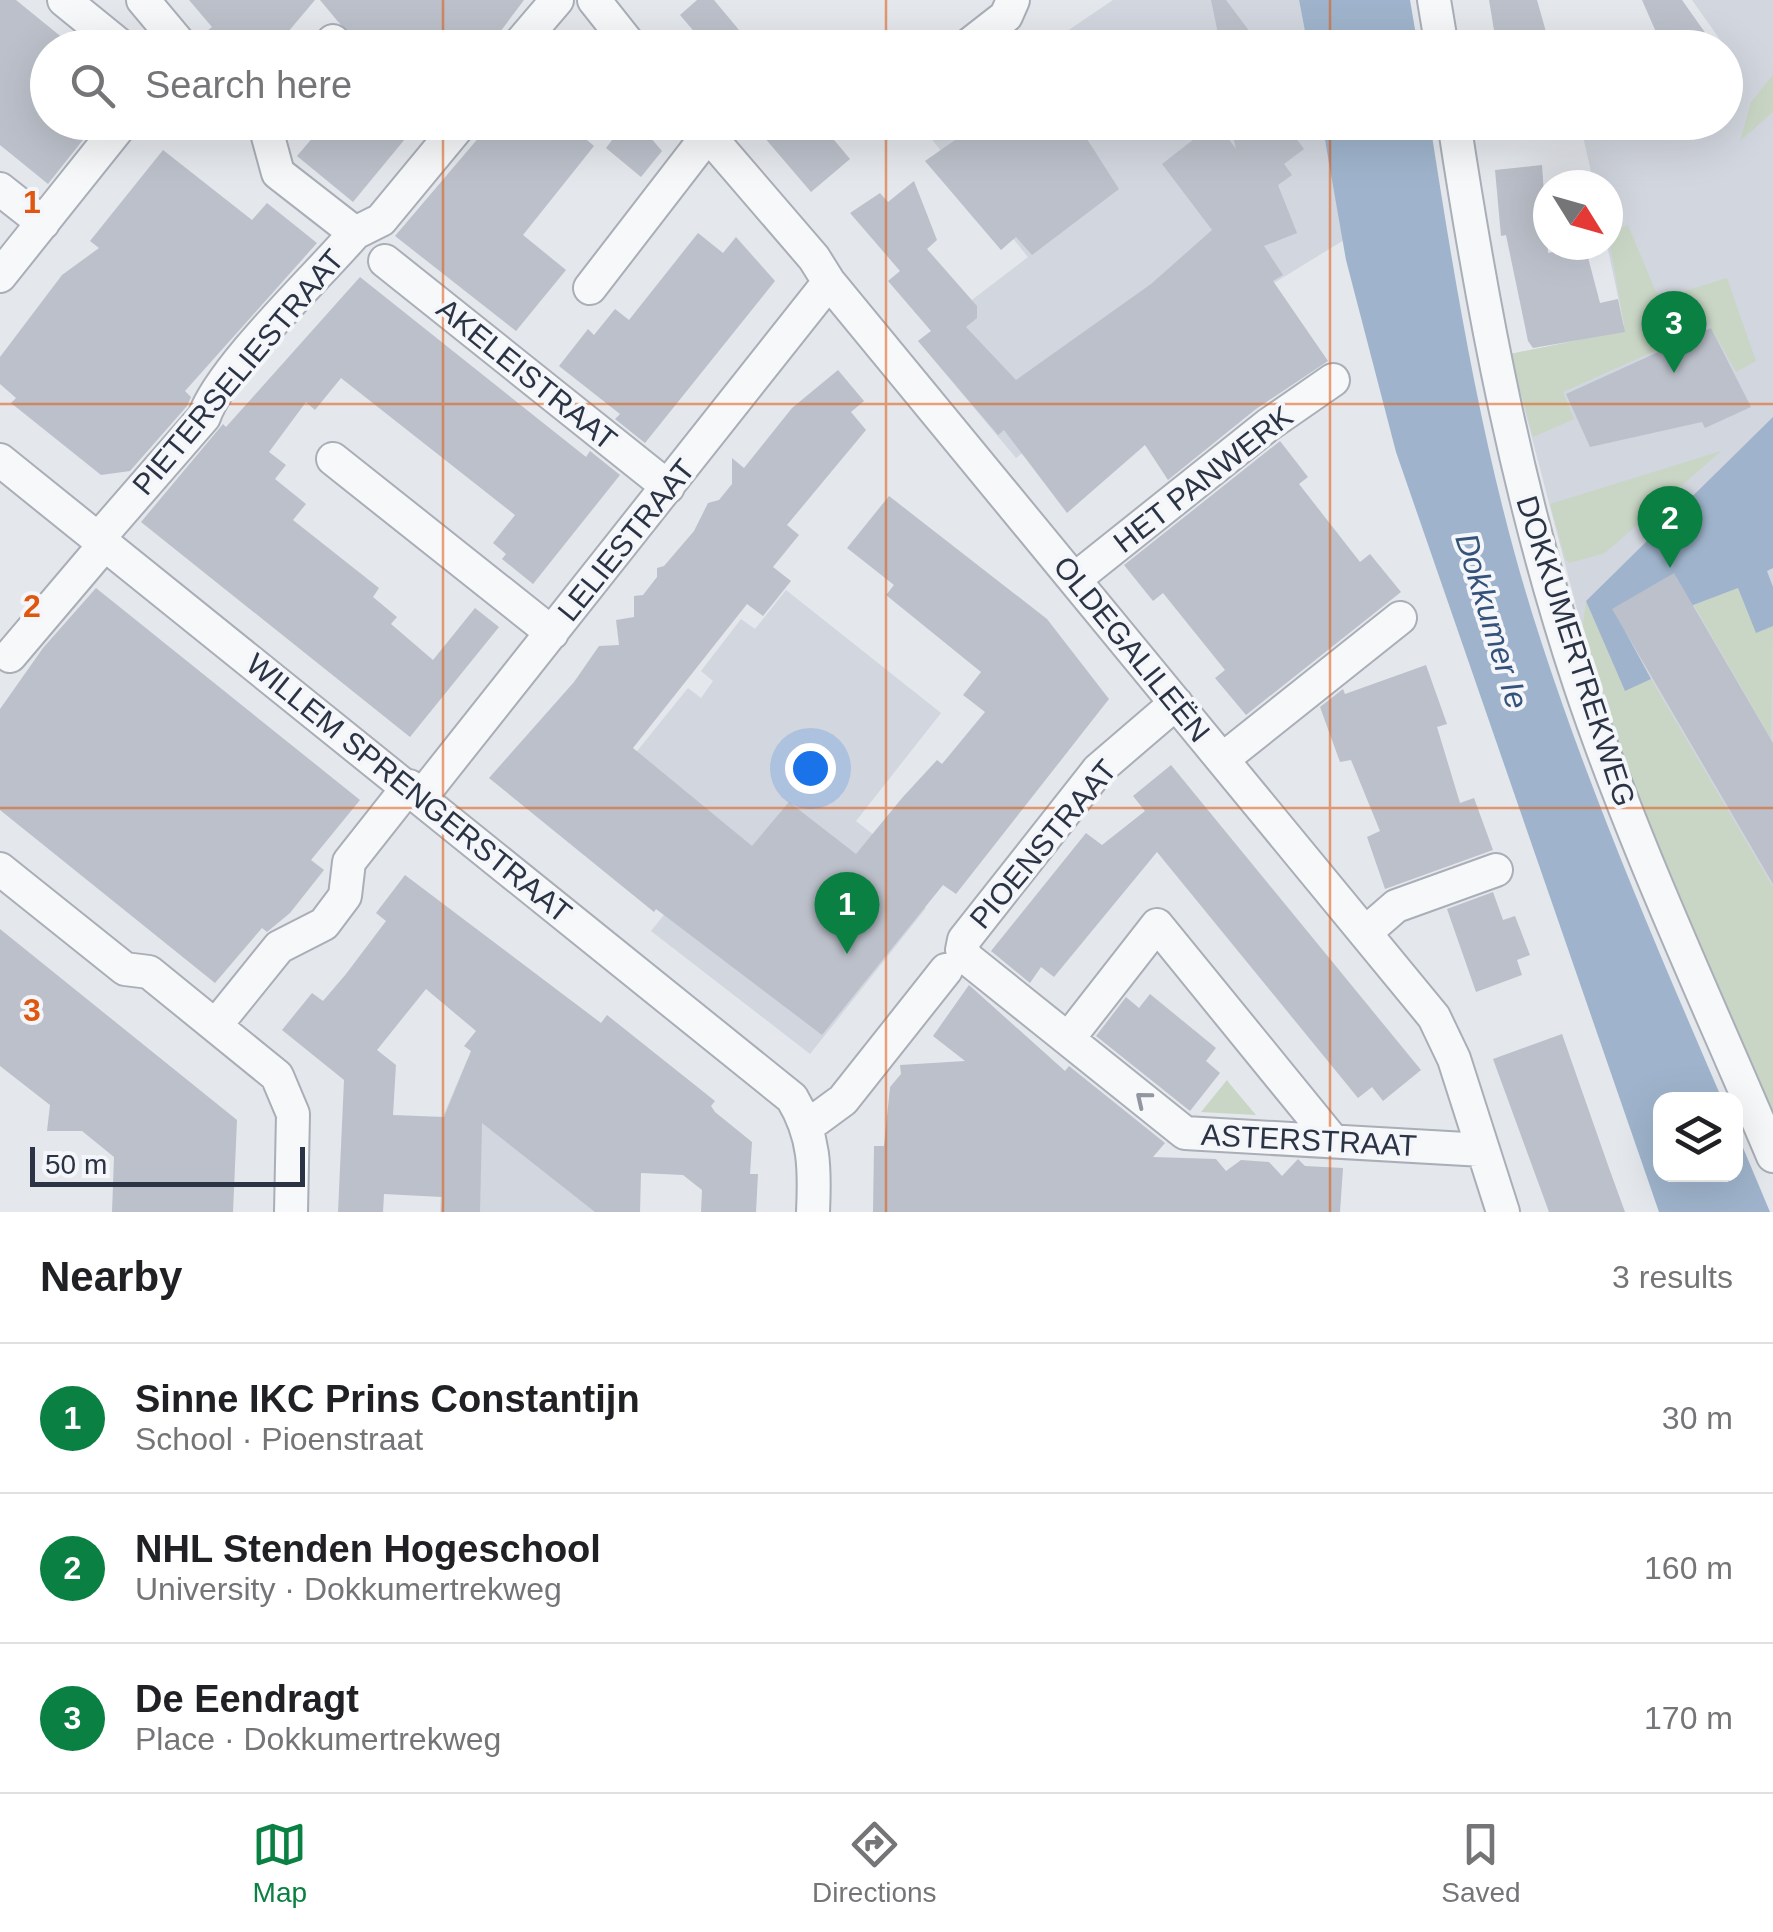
<!DOCTYPE html>
<meta charset="utf-8">
<style>
body{margin:0;font-family:Arial,sans-serif;background:#f6f6f6;color:#202124}
.controls{position:absolute;right:30px;bottom:30px;display:grid;overflow:hidden;border-radius:20px;box-shadow:0 10px 40px #0002}
.controls button{width:90px;height:90px;display:grid;place-items:center;padding:0;border:0;border-bottom:2px solid #e0e0e0;background:#fff;color:#202124;font:50px sans-serif}
.compass{position:absolute;left:1533px;top:170px;width:90px;height:90px;border-radius:50%;background:#fff;box-shadow:0 10px 40px #0002;rotate:127deg}
.scale{position:absolute;left:30px;bottom:25px;width:275px;box-sizing:border-box;padding-left:10px;border:5px solid #2b3445;border-top:0;font-size:28px;line-height:35px;white-space:nowrap;color:#2b3445;-webkit-text-stroke:8px #f4f6f9;paint-order:stroke}
.you{position:absolute;left:810px;top:768px;width:35px;height:35px;margin:-25px;border:8px solid #fff;border-radius:50%;background:#1a73e8;box-shadow:0 0 0 15px #1a73e833}
.badge{display:grid;place-items:center;width:65px;height:65px;border-radius:50%;background:#0b8043;color:#fff;font-size:32px;font-weight:700}
.pin{position:absolute;translate:-50% -82px;filter:drop-shadow(0 2px 5px #0008)}
.pin::after{content:'';position:absolute;top:52px;width:35px;height:30px;background:inherit;clip-path:polygon(0 0,100% 0,50% 100%)}
.list{margin:0;padding:0;list-style:none}
h2{display:flex;justify-content:space-between;align-items:center;height:130px;margin:0;padding:0 40px;font-size:42px}
h2 small{font-size:32px;font-weight:400;color:#757577}
.list li{display:grid;grid-template-columns:65px 1fr auto;gap:30px;align-items:center;box-sizing:border-box;height:150px;padding:0 40px;border-top:2px solid #e0e0e0}
.list b{display:block;font-size:38px;white-space:nowrap}
.list p{margin:0;font-size:32px;white-space:nowrap;color:#757577}
.list em{font-size:32px;font-style:normal;color:#757577}
.icon{flex:none;width:55px;height:55px;fill:none;stroke:currentColor;stroke-width:2;stroke-linecap:round;stroke-linejoin:round}
.map{position:relative;flex:none;width:1773px;height:1212px;overflow:hidden}
.search{position:absolute;background:#fff;box-shadow:0 10px 40px #0002;left:30px;right:30px;top:30px;height:110px;display:flex;align-items:center;gap:25px;box-sizing:border-box;padding:0 35px;border-radius:55px;color:#757577;font-size:38px}
.sheet{height:580px;background:#fff}
nav{display:flex;justify-content:space-around;align-items:center;box-sizing:border-box;height:140px;border-top:2px solid #e0e0e0;background:#fff;font-size:28px;color:#757577}
nav a{display:grid;justify-items:center;gap:5px}
nav .on{color:#0b8043}
.map>svg:first-child{display:block}
.built{fill:#d2d6de}
.green{fill:#c9d6c5}
.water{fill:#9fb4cc}
.building{fill:#bbc0ca;fill-rule:evenodd}
.lines{fill:none;stroke-linecap:round;stroke-linejoin:round}
.minor-casing{stroke:#a9aeb7;stroke-width:36}
.minor{stroke:#f7f8fa;stroke-width:32}
.oneway{stroke:#9196a0}
.grid{fill:none;stroke:#df570f;stroke-width:2.5;stroke-opacity:0.55}
.labels{text-anchor:middle;dominant-baseline:central;stroke-width:8;stroke-linejoin:round;paint-order:stroke}
.street-label{font-size:30px;fill:#2b3445;stroke:#f4f6f9}
.water-label{font-size:32px;font-style:italic;fill:#34527a;stroke:#f4f6f9}
.grid-label{font-size:32px;text-anchor:middle;font-weight:bold;fill:#df570f;stroke:#f4f6f9;stroke-width:8;stroke-linejoin:round;paint-order:stroke}
</style>
<div class="map">
<svg width="1773" height="1212" viewBox="0 0 1773 1212">
<rect width="100%" height="100%" fill="#e4e7ec"/>
<!-- built -->
<path class="built" d="M1113,0H1299L1308,47L1042,48Z
M1692,0H1773V1113L1585,640L1510,354L1604,335L1624,325L1607,245L1608,185H1594L1580,123L1726,122V48Z
M935,123H1322L1344,240L1124,375L1016,458L918,341L1028,257L924,130Z
M786,590L941,713L856,821L932,881L917,901L926,908L810,1054L651,931L721,844L625,766L688,688L701,698L713,681L701,671L741,619L755,629Z
M467,1060L609,1174L608,1212H440L444,1114Z"/>
<!-- green -->
<path class="green" d="M1773,75V112L1740,141L1751,102Z
M1628,225L1659,299L1727,278L1756,361L1736,372L1704,315L1678,310L1658,326L1659,349L1563,392L1574,419L1533,437L1510,354L1604,335L1624,325L1608,233Z
M1721,451L1605,553L1569,563L1565,558L1550,504Z
M1738,588L1756,632L1773,626L1771,739L1694,605Z
M1586,601L1625,690L1651,679L1773,887V1115L1633,785L1581,642Z
M1227,1080L1229,1083L1256,1115L1201,1112Z"/>
<!-- water -->
<path class="water" d="M1299,0H1410L1418,47H1308Z
M1322,123H1430C1457,296 1486,474 1541,641C1592,798 1657,948 1722,1099L1660,1100V1174H1736V1131L1770,1212H1659L1396,452L1346,260Z
M1773,417V568L1767,571L1773,587V626L1756,633L1738,588L1625,631L1651,679L1625,691L1586,601Z"/>
<!-- building -->
<path class="building" d="M0,0H16L75,48H48V122H97L48,184L0,145Z
M189,0H315L277,45L265,31L245,48H198V38L212,27Z
M320,0H524L488,48H360Z
M697,0H714L754,48H708L680,15Z
M1211,0H1226L1262,48H1221Z
M1489,0H1537L1548,39L1529,48H1497Z
M1642,0H1682L1716,48H1663Z
M326,122H419L353,202L297,156Z
M492,122H566L594,146L523,235L566,270L516,331L395,236Z
M626,122H637L662,151L641,177L606,148Z
M751,122H819L850,159L811,192Z
M981,122H1076L1119,189L1032,255L1016,237L1001,250L925,161Z
M1216,122L1236,149L1230,122H1284L1304,149L1284,164L1292,175L1278,185L1297,233L1264,246L1283,275L1273,281L1328,361L1256,409L1168,480L1145,445L1067,513L1004,430L998,435L918,341L931,331L888,281L900,271L850,213L880,193L888,202L914,181L937,240L927,249L977,306V318L966,327L1016,380L1151,284L1212,230L1162,164Z
M163,150L252,220L267,203L317,243L185,391L191,397L187,406L130,471L101,475L11,403L16,398L0,384V357L62,275L99,248L90,241Z
M1542,165L1548,253L1585,246L1600,303L1618,299L1625,332L1533,348L1528,341L1506,235L1501,236L1495,170Z
M698,233L723,253L736,237L775,281L645,443L615,419L620,414L559,366L588,329L594,335L615,309L629,320Z
M360,277L586,457L590,451L620,475L533,584L502,559L506,554L493,543L515,515L341,378L315,410L306,402L269,452L286,465L275,479L306,504L293,520L379,588L373,597L397,617L391,624L433,660L475,608L499,627L410,737L141,522L223,424L226,427Z
M1711,328L1751,407L1705,428L1702,422L1590,447L1566,394Z
M838,370L864,401L851,412L866,430L787,525L799,535L773,567L791,581L763,616L747,604L633,748L752,846L789,802L856,854L902,798L937,760L942,764L985,712L963,695L981,672L886,595L894,585L847,548L889,496L1047,619L1109,699L956,894L943,885L822,1035L656,909L654,912L489,778L574,682L599,646L619,645L616,620L634,617V596L643,595L657,577V568L664,566L694,531L708,503L719,500L732,484V458L744,468L792,408Z
M1280,441L1308,477L1299,484L1360,562L1370,554L1401,592L1246,715L1215,678L1225,670L1163,593L1153,601L1124,565Z
M1674,573L1773,743V884L1612,609Z
M96,588L360,800L311,860L324,870L290,913L267,932L262,928L215,983L0,810V709L43,648Z
M1426,665L1447,724L1437,727L1460,803L1474,798L1493,850L1385,889L1367,837L1380,831L1351,760L1340,762L1320,707L1343,689L1345,694Z
M1171,765L1421,1070L1383,1101L1372,1087L1358,1098L1157,852L1054,977L1041,967L1030,983L991,951L1086,833L1102,845L1145,811L1133,796Z
M405,875L601,1023L607,1015L715,1101L711,1106L715,1112L752,1142L750,1174H758L756,1212H701L702,1190L683,1175L641,1173L640,1212H595L482,1123L480,1212H441L442,1197L384,1194L383,1212H338L344,1080L282,1030L312,993L323,1001L346,974L386,921L376,913ZM426,989L476,1031L464,1046L471,1051L444,1117L393,1115L396,1065L377,1050Z
M1493,892L1503,920L1515,916L1530,955L1517,960L1522,975L1476,992L1447,909Z
M0,929L237,1120L233,1212H112L114,1157L82,1131H47L50,1105L0,1066Z
M969,985L1065,1071L1069,1066L1165,1143L1153,1157L1216,1159L1226,1171L1241,1160L1269,1162L1282,1176L1298,1159L1305,1166L1343,1168L1340,1212H873L874,1146H884L890,1087L901,1074L900,1065L965,1061L933,1036Z
M1150,994L1216,1048L1206,1061L1220,1073L1190,1111L1096,1036L1126,997L1139,1008Z
M1562,1034L1609,1168L1625,1212H1549L1493,1059Z"/>
<g class="lines">
<defs>
<path id="minor" d="M64,0L123,48
M143,0L179,43L175,48
M594,0L632,48
M1434,0L1442,48
M328,48L333,41
M516,48L557,0
M965,48L1006,16L1013,0
M264,122L278,173L355,233
M697,122L814,258L829,282L1434,1017L1454,1059L1503,1212
M1454,122C1483,313 1519,502 1580,685C1634,846 1707,1000 1773,1156
M0,189L43,223
M385,261L668,487
M0,276L123,122
M590,288L708,135
M333,459L552,633
M0,460L792,1098C815,1136 815,1169 813,1212
M98,539L204,417C220,369 317,277 355,233L381,220L462,122
M1075,579L1268,425L1333,380
M10,656L105,544
M1176,703L1098,770L964,940L962,950L968,959L1185,1133L1483,1150
M1223,759L1400,618
M421,797L829,282
M0,869L125,969L149,972L277,1076L293,1114L291,1212
M1365,933L1396,906L1496,870
M216,1025L279,947L324,924L345,896L349,862L409,786
M1068,1039L1157,925L1333,1141
M809,1125L843,1100L946,970"/>
</defs>
<!-- minor casing -->
<use href="#minor" class="minor-casing"/>
<!-- minor -->
<use href="#minor" class="minor"/>
</g>
<!-- one-way arrows -->
<defs><path id="oneway-chevron" d="M-2-3.5L2.5 0L-2 3.5" fill="none" stroke-width="1.6" stroke-linecap="round" stroke-linejoin="round" transform="scale(2.5)"/></defs>
<use class="oneway" href="#oneway-chevron" transform="translate(1143 1099) rotate(-141)"/>
<!-- grid -->
<path class="grid" d="M443,0V48M886,0V48M1330,0V48M443,122V1212M886,122V1212M1330,122V1212M0,404H1773M0,808H1773"/>
<g class="labels">
<!-- street labels -->
<g class="street-label">
<text transform="translate(238 372) rotate(-50)">PIETERSELIESTRAAT</text>
<text transform="translate(527 374) rotate(39)">AKELEISTRAAT</text>
<text transform="translate(1203 479) rotate(-38)">HET PANWERK</text>
<text transform="translate(626 540) rotate(-51)">LELIESTRAAT</text>
<text transform="translate(1132 649) rotate(51)">OLDEGALILEËN</text>
<text transform="translate(1576 651) rotate(72)">DOKKUMERTREKWEG</text>
<text transform="translate(409 788) rotate(39)">WILLEM SPRENGERSTRAAT</text>
<text transform="translate(1043 844) rotate(-50)">PIOENSTRAAT</text>
<text transform="translate(1309 1140) rotate(3)">ASTERSTRAAT</text>
</g>
<!-- water labels -->
<g class="water-label">
<text transform="translate(1492 621) rotate(73)">Dokkumer Ie</text>
</g>
</g>
<g class="grid-label">
<text x="32" y="213">1</text>
<text x="32" y="617">2</text>
<text x="32" y="1021">3</text>
</g>
</svg>
<div class="controls">
<button><svg class="icon" aria-label="layers" viewBox="0 0 24 24"><path d="M12 4l9 5-9 5-9-5zM3 14l9 5 9-5"/></svg></button>
</div>
<svg class="compass" viewBox="-18 -18 36 36"><path d="M0-13l5 13h-10z" fill="#e53935"/><path d="M0 13l5-13h-10z" fill="#757577"/></svg>
<div class="scale">50 m</div>
<div class="you"></div>
<div class="pin badge" style="left:847px;top:954px">1</div>
<div class="pin badge" style="left:1670px;top:568px">2</div>
<div class="pin badge" style="left:1674px;top:373px">3</div>
<div class="search"><svg class="icon" aria-label="search" viewBox="0 0 24 24"><circle cx="10" cy="10" r="6"/><path d="M15 15l6 6"/></svg>Search here</div>
</div>
<section class="sheet">
<h2>Nearby<small>3 results</small></h2>
<ul class="list">
<li><span class="badge">1</span><div><b>Sinne IKC Prins Constantijn</b><p>School · Pioenstraat</p></div><em>30 m</em></li>
<li><span class="badge">2</span><div><b>NHL Stenden Hogeschool</b><p>University · Dokkumertrekweg</p></div><em>160 m</em></li>
<li><span class="badge">3</span><div><b>De Eendragt</b><p>Place · Dokkumertrekweg</p></div><em>170 m</em></li>
</ul>
</section>
<nav>
<a class="on"><svg class="icon" aria-label="map" viewBox="0 0 24 24"><path d="M3 6l6-2 6 2 6-2v14l-6 2-6-2-6 2zM9 4v14M15 6v14"/></svg>Map</a>
<a><svg class="icon" aria-label="directions" viewBox="0 0 24 24"><path d="M12 3l9 9-9 9-9-9zM9 14v-3h6M13 9l2 2-2 2"/></svg>Directions</a>
<a><svg class="icon" aria-label="saved" viewBox="0 0 24 24"><path d="M7 4h10v16l-5-4-5 4z"/></svg>Saved</a>
</nav>
